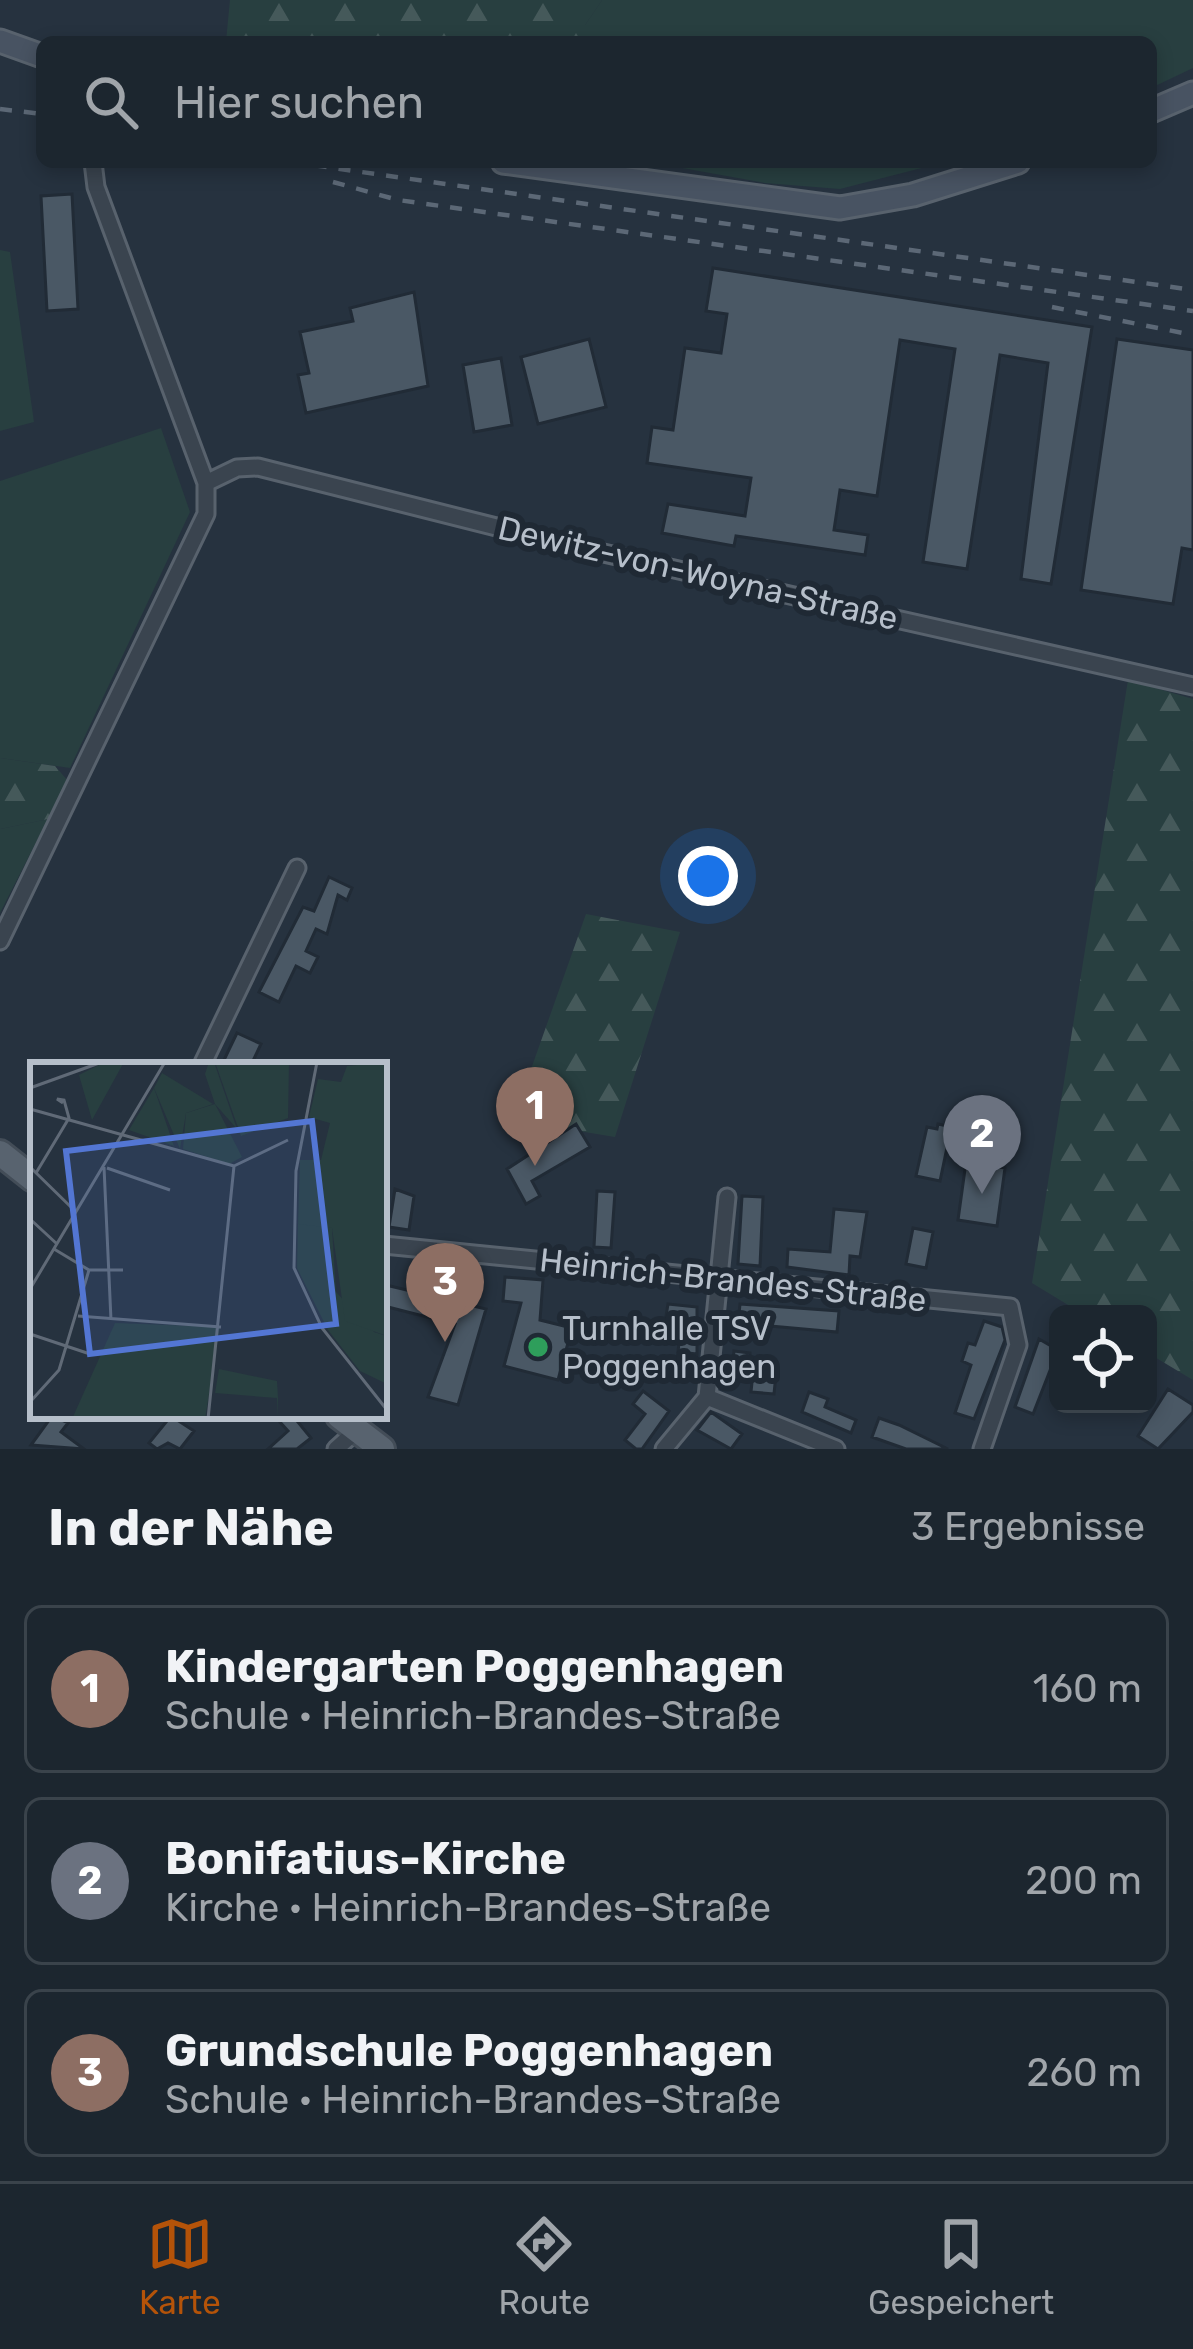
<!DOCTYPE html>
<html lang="de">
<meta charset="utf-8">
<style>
body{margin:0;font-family:Rubik,sans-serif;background:#252e37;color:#f1f3f6}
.controls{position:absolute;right:36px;bottom:36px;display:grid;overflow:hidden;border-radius:18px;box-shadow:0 6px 18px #0003}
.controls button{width:108px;height:108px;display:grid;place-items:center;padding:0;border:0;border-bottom:3px solid #3a434b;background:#1c262f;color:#f1f3f6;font:60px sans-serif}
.you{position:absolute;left:708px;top:876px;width:42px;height:42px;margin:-30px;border:9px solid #fff;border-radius:50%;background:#1a73e8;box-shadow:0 0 0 18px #1a73e833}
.badge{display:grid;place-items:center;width:78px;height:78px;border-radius:50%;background:#b45309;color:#fff;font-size:39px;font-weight:700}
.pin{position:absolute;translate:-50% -99px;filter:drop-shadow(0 3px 6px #0008)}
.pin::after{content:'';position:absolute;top:63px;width:42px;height:36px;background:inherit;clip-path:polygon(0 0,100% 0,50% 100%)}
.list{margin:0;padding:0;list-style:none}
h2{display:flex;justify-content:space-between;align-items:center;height:156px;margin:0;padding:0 48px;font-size:51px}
h2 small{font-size:39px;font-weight:400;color:#a0a5aa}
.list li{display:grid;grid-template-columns:78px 1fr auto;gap:36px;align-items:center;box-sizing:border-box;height:168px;margin:0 24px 24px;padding:0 24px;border:3px solid #3a434b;border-radius:18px}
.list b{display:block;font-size:45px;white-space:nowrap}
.list p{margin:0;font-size:39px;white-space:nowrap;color:#a0a5aa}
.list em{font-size:39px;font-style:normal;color:#a0a5aa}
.icon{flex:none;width:66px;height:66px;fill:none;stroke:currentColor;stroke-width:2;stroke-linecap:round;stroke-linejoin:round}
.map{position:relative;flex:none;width:1193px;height:1449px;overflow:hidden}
.search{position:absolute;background:#1c262f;box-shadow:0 6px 18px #0003;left:36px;right:36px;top:36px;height:132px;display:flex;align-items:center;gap:30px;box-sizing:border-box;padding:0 42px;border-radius:18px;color:#a0a5aa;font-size:45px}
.sheet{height:732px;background:#1c262f}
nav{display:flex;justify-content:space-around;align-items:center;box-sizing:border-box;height:168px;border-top:3px solid #3a434b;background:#1c262f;font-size:33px;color:#a0a5aa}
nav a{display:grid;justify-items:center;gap:6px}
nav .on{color:#b45309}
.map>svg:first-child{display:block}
.green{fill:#283f40}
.forest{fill:url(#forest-firs)}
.building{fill:#4a5865;stroke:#212b36;stroke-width:3}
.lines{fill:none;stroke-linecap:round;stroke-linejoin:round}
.street-casing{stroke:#58626d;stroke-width:21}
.secondary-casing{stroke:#58626d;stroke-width:27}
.primary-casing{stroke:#434d58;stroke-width:30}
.street{stroke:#3a444f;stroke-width:15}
.secondary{stroke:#485362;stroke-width:21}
.primary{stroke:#58636f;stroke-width:24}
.rail{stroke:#5c6876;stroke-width:4.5;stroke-dasharray:12 12;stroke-linecap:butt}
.leisure-dot{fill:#2e9e5b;stroke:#1f2934;stroke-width:4.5}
.labels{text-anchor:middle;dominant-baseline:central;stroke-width:12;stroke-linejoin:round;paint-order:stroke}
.street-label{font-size:33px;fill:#b6bfca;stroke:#1f2934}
.poi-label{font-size:33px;fill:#b6bfca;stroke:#1f2934;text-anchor:start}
.inset-road{fill:none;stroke:#606a77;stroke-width:3}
.view{fill:#5376d3;fill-opacity:0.15;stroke:#5376d3;stroke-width:6}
.inset-edge{fill:none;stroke:#b6bfca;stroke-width:6}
</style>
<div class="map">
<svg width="1193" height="1449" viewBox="0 0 1193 1449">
<defs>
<pattern id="forest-firs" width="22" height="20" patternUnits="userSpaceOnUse" patternTransform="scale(3)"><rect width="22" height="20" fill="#283f40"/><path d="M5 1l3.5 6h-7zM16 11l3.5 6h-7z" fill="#45595a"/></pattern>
</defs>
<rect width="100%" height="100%" fill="#26323f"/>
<!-- green -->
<path class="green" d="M602,0H1193V68L1151,88V42H585V25Z
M649,162H945L840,189L765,183Z
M0,250L10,252L34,422L0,431Z
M161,428L190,512L70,768L0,758V481Z
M48,819L0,913V829Z"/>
<!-- forest -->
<path class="forest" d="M230,0H602L585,25V42H226Z
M1128,680L1193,699V1380L1148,1353V1314H1083L1032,1283Z
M0,758L55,766L68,781L48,819L0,829Z
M586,914L680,932L615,1137L513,1120Z"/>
<!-- building -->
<path class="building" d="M72,194L78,309L47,311L41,196Z
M713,268L1092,327L1051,584L1021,579L1048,363L1000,355L967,569L923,562L955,349L900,340L877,496L840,490L834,530L868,535L865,555L736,536L734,546L662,533L668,504L745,516L751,478L647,463L652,427L673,430L685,348L721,353L727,314L706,311Z
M414,292L428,386L306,413L298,375L309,373L300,332L353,321L350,308Z
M589,339L606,407L538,424L521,357Z
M1117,339L1193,350V550L1182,548L1173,604L1081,590Z
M501,358L512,425L474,432L463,365Z
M329,877L352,888L347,900L338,895L327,934L316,929L306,951L318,957L310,973L296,966L279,1002L259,992L303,907L314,911Z
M237,1033L261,1044L251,1065L224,1060Z
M576,1124L590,1147L532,1181L540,1196L526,1204L507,1169Z
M938,1124L966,1130L964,1141L949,1138L940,1181L916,1176L927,1127L937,1129Z
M966,1162L1005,1168L997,1226L958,1220Z
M395,1189L414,1196L409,1230L389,1227Z
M597,1191L615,1192L611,1248L594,1247Z
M742,1196L763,1197L760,1266L738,1264Z
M834,1209L867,1212L860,1257L850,1256L849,1275L787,1267L788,1249L830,1252Z
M913,1228L933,1232L926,1268L906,1264Z
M505,1277L543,1280L540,1320L572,1328L558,1380L504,1366L521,1303L503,1301Z
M390,1286L486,1309L458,1405L428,1397L455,1324L384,1306V1290Z
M668,1304L697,1307V1354L678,1352L681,1325L665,1323Z
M740,1304L839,1311L837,1332L738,1323Z
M984,1321L1002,1327L1005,1340L974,1419L955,1413L971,1365L962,1361L968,1343L975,1345Z
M1039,1339L1058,1350L1033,1414L1015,1407Z
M734,1351L750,1353V1360L763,1361L762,1372L776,1374L774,1394L751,1392L752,1382L731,1380Z
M1168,1389L1193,1405V1412L1158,1449L1138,1436Z
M643,1391L669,1411L642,1449H636L625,1440L645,1414L633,1404Z
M809,1392L828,1399L825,1407L856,1420L851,1433L802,1412Z
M711,1412L742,1434L731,1449L697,1430Z
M52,1416L68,1423L61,1432L84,1449L31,1445Z
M171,1416L194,1431L180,1449L168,1443L157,1449L149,1443Z
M285,1416H293L311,1438L297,1449H268L288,1431L279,1421Z
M879,1418L899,1425L948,1449H906L872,1437Z"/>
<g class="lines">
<defs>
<path id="street" d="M206,483L237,468L258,467L568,545L1193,686
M0,941L206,514V483L96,187L93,162
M202,1065L297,868
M384,1245L1010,1307L1018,1345L982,1449
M707,1397L836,1449
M336,1449L357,1430
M664,1449L707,1397L727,1197"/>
<path id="secondary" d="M0,41L42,56
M1151,111L1193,93
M503,162L840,208L913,195L1018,162"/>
<path id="primary" d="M0,1153L33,1179
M339,1416L382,1449"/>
</defs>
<!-- street casing -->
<use href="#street" class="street-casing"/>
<!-- secondary casing -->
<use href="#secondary" class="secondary-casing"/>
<!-- primary casing -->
<use href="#primary" class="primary-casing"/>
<!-- street -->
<use href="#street" class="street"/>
<!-- secondary -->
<use href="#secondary" class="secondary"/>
<!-- primary -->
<use href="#primary" class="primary"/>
<!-- rail -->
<path class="rail" d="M0,109L42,114
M291,162L1193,290
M333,182L398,200L1193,311
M1052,307L1193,335"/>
</g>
<!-- markers -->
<circle class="leisure-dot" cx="538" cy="1347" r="12"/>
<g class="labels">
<!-- street labels -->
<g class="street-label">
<text transform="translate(698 573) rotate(13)">Dewitz-von-Woyna-Straße</text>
<text transform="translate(733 1280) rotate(6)">Heinrich-Brandes-Straße</text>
</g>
<!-- poi labels -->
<g class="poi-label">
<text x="562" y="1328">Turnhalle TSV<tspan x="562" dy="38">Poggenhagen</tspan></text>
</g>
</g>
<!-- overview -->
<g transform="translate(30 1062)">
<rect width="357" height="357" fill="#26323f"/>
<path d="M75,0H94L62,58L49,13ZM185,0H259L258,56L211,74ZM124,26L144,84L99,68ZM185,42L212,95L199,102L153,87L156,51ZM290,159L302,166L306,230L344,270L357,274V322L330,309L298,268L267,206L268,162Z" fill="#283f40"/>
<path d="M179,0H184L207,67L185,42L175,12ZM357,0V274L315,259L302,166L268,162L270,98H291L300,61L279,55L288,17L311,20L317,4ZM132,11L183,42L156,51L150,87L124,26ZM85,261L190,265L175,357H42ZM189,307L247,319L248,336V357L247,336L185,331Z" fill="#283f40"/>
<path class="inset-road" d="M287,0L266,109L264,206L292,266L357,348M0,26L72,0M0,47L204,104M204,104L258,78M0,105L45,149M74,105L81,258M77,106L140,128M6,111L39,56L34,38L27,37L33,41M0,157L27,182M24,187L59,208H93M0,227L135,0M48,254L191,265M0,272L60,292M0,340L29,308L59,208M178,357L204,104"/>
<path class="view" d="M282,59L306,262L60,292L36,89Z"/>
<rect width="357" height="357" class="inset-edge"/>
</g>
</svg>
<div class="controls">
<button><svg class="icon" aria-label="locate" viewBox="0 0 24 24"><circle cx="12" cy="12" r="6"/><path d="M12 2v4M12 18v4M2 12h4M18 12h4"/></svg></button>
</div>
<div class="you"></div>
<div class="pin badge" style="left:535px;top:1166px;background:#8d6e63">1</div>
<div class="pin badge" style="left:982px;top:1194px;background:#6b7280">2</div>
<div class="pin badge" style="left:445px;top:1342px;background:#8d6e63">3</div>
<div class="search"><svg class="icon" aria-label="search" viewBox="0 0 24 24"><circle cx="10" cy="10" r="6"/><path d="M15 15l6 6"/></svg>Hier suchen</div>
</div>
<section class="sheet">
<h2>In der Nähe<small>3 Ergebnisse</small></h2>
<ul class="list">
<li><span class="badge" style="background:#8d6e63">1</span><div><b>Kindergarten Poggenhagen</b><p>Schule · Heinrich-Brandes-Straße</p></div><em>160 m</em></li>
<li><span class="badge" style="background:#6b7280">2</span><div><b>Bonifatius-Kirche</b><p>Kirche · Heinrich-Brandes-Straße</p></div><em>200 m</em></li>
<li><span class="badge" style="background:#8d6e63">3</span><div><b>Grundschule Poggenhagen</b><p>Schule · Heinrich-Brandes-Straße</p></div><em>260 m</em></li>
</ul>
</section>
<nav>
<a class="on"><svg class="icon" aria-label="map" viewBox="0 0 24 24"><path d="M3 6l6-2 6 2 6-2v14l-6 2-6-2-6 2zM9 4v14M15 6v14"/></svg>Karte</a>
<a><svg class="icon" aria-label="directions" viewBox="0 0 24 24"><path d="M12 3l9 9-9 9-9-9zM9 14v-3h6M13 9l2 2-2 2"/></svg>Route</a>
<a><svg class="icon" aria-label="saved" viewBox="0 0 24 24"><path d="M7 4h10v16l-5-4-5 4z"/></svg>Gespeichert</a>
</nav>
